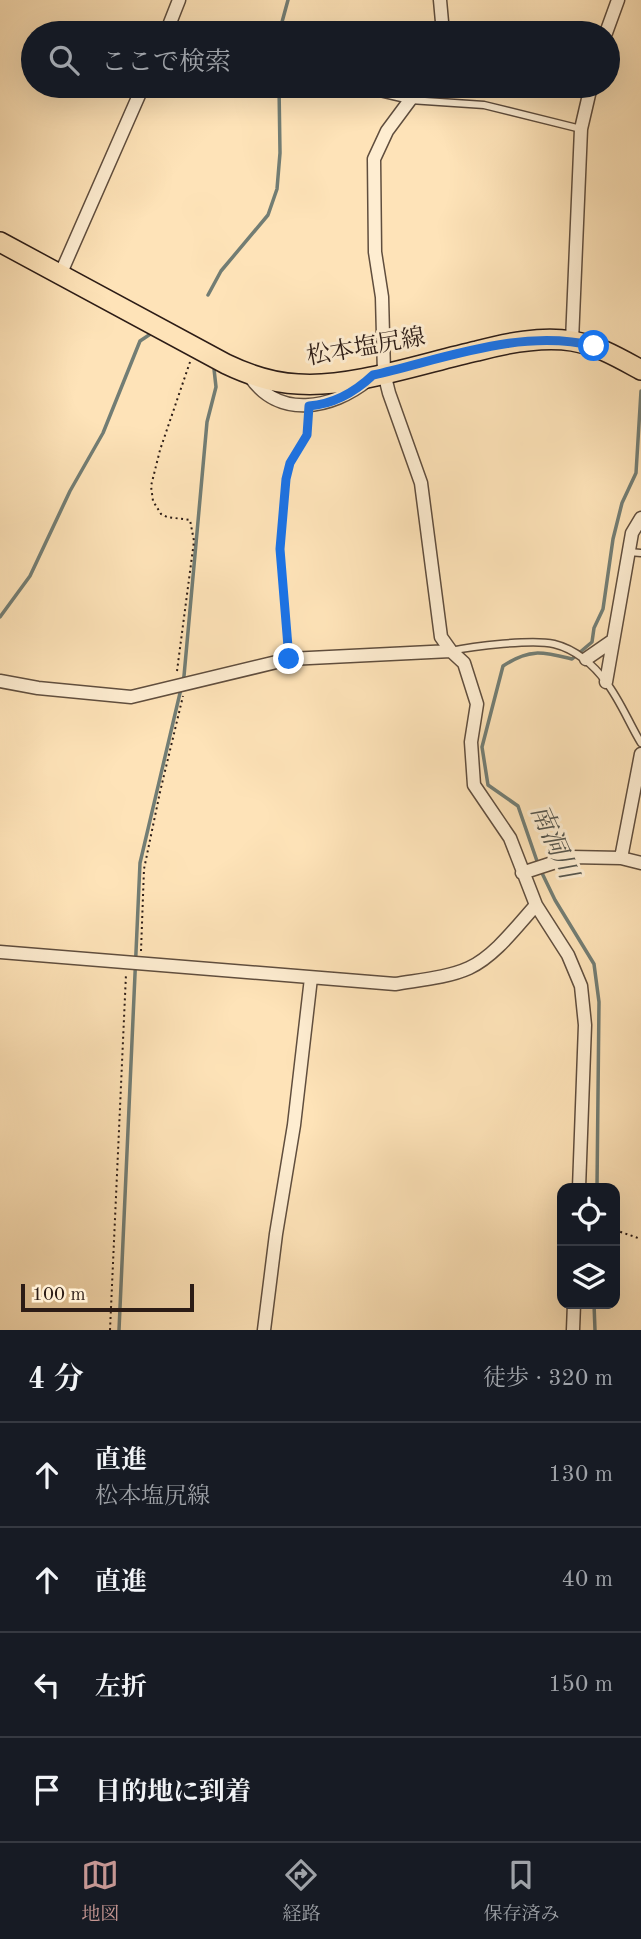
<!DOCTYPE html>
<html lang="ja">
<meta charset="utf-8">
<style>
body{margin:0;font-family:"Old Standard TT","Noto Serif JP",serif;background:#20242c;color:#f1f3f6}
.controls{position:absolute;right:21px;bottom:21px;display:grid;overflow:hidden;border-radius:14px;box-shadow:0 7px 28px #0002}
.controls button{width:63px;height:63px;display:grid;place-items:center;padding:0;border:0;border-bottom:2px solid #363941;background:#171b24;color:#f1f3f6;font:35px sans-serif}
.scale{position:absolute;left:21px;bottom:18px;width:173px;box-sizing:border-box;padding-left:7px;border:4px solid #2c1c16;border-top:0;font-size:19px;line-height:24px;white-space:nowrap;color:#2c1c16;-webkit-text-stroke:5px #feedd1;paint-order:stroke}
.stop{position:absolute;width:21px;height:21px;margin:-16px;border:5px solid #1a73e8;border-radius:50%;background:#fff}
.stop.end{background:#1a73e8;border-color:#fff;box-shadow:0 2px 7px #0008}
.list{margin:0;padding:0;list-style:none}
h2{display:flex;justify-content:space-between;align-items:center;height:91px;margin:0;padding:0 28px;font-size:30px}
h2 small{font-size:23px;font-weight:400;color:#9ea1a6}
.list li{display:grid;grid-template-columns:46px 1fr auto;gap:21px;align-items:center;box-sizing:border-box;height:105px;padding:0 28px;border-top:2px solid #363941}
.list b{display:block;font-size:26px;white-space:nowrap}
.list p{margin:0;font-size:23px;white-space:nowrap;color:#9ea1a6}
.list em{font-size:23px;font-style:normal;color:#9ea1a6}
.icon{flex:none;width:38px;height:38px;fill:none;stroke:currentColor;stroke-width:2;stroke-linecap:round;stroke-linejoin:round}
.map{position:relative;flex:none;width:641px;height:1330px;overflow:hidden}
.search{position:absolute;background:#171b24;box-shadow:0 7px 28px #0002;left:21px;right:21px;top:21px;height:77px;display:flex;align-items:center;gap:18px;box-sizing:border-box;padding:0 24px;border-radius:38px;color:#9ea1a6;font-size:26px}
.sheet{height:511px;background:#171b24}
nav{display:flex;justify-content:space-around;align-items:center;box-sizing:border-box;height:98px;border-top:2px solid #363941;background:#171b24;font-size:19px;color:#9ea1a6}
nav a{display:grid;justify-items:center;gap:4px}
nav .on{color:#c59692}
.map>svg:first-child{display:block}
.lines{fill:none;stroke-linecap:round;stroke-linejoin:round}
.stream{stroke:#727d74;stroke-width:3.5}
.service-casing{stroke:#604e3e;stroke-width:9}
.minor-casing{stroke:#604e3e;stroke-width:15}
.primary-casing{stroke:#2c1c16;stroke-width:22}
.path{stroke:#2c1c16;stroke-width:2;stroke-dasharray:2 3.5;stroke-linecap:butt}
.service{stroke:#feedd1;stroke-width:6}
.minor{stroke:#feedd1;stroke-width:12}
.primary{stroke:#fee3b8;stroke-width:19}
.route{stroke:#1a73e8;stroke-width:9}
.labels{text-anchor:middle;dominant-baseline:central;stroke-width:6;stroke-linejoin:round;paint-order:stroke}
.street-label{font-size:24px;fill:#2c1c16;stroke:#feedd1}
.water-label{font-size:26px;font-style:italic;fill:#55554d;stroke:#feedd1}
</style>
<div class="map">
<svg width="641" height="1330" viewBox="0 0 641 1330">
<rect width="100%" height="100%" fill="#fee3b8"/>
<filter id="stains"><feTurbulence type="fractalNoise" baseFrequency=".00286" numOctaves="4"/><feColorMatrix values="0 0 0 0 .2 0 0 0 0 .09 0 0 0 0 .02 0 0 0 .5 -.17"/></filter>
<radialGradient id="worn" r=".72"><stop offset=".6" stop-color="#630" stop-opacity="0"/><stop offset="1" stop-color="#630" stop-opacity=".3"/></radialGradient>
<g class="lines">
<!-- stream -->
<path class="stream" d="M279,33L288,0
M208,295L221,271L268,215L277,189L280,153L279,86
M0,617L30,576L70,491L103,433L140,341L152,333
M538,864L518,806L488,785L482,747L503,666C530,648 543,652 572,659L592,642L594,628L603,609L613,539L622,503L636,473L641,391
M541,871L555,900L594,964L599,1002L597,1188
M594,1304L595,1330
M119,1330L140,863L184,676L207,422L216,387L214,369"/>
<defs>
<path id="service" d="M350,86L410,100L484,105L581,129
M629,552L641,553
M451,651C473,646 533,639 554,644C575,649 594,665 606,682C620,700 629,723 641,743"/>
<path id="minor" d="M166,33L179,0
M439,33L442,22L440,0
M606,33L618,0
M418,86L410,100L387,131L374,159L375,252L382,297L384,373L389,393L421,483L441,637L451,651L464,663L477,704L471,742L474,785L510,838L536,905L568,955L581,986L585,1025L579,1188
M60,275L143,86
M572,341L581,129L591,86
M249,375C278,420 332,409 368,380
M586,659L612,641
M0,681L38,688L131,697L289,659L451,651
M606,682L632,533L641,518
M621,858L641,754
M522,873L571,857L621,858L641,863
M0,952L395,984C418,980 447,978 469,968C495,956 517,926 536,905
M264,1330L276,1234L294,1125L311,978
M573,1330L574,1304"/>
<path id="primary" d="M0,242L226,364C249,375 272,383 298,384C352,388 423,363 477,351C507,343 541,336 572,341C597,345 619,358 641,370"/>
</defs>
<!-- service casing -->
<use href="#service" class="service-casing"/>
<!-- minor casing -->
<use href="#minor" class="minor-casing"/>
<!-- primary casing -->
<use href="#primary" class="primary-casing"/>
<!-- path -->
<path class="path" d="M288,648C283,592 275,534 286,479C290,456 308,441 309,418
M177,671L194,541L190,520L167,517L161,514L153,501L151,486L160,450L190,362
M141,951L144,869L160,792L183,696
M615,1230L641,1239
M110,1330L126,974"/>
<!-- service -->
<use href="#service" class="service"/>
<!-- minor -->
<use href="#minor" class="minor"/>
<!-- primary -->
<use href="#primary" class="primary"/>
</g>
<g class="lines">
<!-- route -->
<path class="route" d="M289,659L280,549L286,479L290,463L307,435L309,406C334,404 355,392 373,375C444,359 521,328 594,346"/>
</g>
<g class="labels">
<!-- street labels -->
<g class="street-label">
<text transform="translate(366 348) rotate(-10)">松本塩尻線</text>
</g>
<!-- water labels -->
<g class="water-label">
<text transform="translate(553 842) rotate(66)">南洞川</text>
</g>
</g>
<rect width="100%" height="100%" filter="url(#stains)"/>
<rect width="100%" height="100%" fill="url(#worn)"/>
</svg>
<div class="controls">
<button><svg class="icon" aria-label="locate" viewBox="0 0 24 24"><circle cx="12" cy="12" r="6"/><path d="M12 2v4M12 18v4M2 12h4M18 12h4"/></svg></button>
<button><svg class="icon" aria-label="layers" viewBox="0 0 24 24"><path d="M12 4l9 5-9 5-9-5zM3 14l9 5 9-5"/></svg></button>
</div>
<div class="scale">100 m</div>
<div class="stop" style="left:594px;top:346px"></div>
<div class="stop end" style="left:289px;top:659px"></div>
<div class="search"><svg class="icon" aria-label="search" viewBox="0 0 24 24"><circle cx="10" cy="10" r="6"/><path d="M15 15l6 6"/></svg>ここで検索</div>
</div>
<section class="sheet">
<h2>4 分<small>徒歩 · 320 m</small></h2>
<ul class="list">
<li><svg class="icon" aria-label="ahead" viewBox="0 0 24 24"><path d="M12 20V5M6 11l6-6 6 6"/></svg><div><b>直進</b><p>松本塩尻線</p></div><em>130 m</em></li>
<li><svg class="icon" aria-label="ahead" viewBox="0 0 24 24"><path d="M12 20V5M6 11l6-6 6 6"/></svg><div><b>直進</b></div><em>40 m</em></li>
<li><svg class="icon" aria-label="left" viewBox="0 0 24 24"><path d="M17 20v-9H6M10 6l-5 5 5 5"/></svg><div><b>左折</b></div><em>150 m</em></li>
<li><svg class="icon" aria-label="arrive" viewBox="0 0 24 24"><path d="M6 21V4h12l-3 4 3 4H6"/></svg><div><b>目的地に到着</b></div></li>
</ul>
</section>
<nav>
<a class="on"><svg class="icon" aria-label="map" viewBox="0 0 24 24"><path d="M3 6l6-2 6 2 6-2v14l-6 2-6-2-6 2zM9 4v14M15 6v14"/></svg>地図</a>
<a><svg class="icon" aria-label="directions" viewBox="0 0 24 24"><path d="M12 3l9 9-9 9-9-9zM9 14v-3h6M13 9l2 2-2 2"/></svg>経路</a>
<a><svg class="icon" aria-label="saved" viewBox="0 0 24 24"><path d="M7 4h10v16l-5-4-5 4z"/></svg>保存済み</a>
</nav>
